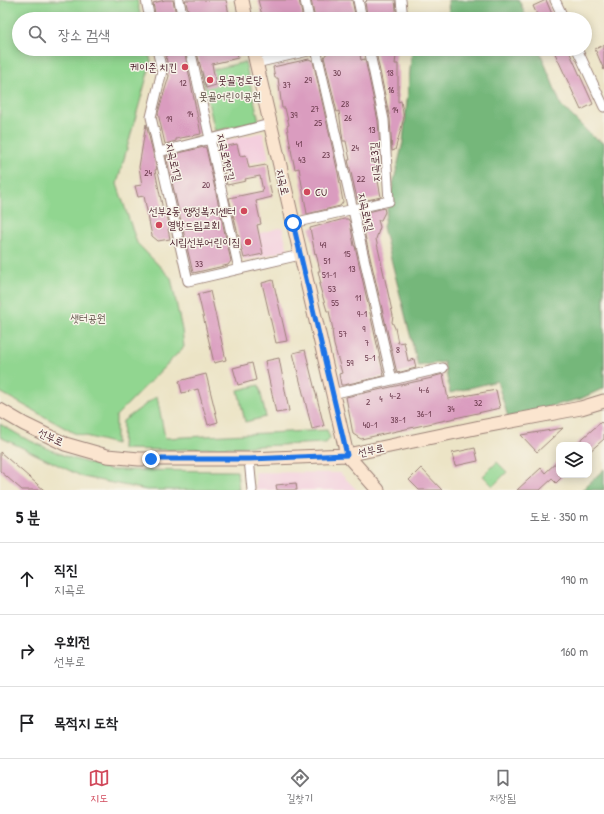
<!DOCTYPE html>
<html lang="ko">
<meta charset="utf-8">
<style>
body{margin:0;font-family:"Patrick Hand","Poor Story",sans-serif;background:#f6f6f6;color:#202124}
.controls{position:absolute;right:12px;bottom:12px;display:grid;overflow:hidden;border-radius:8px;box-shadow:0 2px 10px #0003}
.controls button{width:36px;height:36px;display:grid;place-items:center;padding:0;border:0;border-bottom:1px solid #e0e0e0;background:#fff;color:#202124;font:20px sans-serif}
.stop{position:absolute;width:12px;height:12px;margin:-9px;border:3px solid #1a73e8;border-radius:50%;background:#fff}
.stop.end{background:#1a73e8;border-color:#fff;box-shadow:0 1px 4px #0008}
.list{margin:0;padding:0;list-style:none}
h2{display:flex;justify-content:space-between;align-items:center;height:52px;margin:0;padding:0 16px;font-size:17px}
h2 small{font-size:13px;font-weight:400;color:#757577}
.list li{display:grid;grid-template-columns:26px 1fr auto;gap:12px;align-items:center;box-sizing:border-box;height:72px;padding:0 16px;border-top:1px solid #e0e0e0}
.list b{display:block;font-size:15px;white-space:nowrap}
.list p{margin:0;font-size:13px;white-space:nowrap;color:#757577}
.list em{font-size:13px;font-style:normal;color:#757577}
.icon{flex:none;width:22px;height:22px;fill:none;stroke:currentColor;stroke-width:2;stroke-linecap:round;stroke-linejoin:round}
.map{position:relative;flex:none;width:604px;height:490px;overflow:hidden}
.search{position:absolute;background:#fff;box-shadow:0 2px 10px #0003;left:12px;right:12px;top:12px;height:44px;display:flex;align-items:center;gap:10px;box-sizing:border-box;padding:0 14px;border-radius:22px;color:#757577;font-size:15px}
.sheet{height:268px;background:#fff}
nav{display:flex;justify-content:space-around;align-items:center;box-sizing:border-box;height:56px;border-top:1px solid #e0e0e0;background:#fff;font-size:11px;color:#757577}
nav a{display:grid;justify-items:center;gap:2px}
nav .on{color:#d1495b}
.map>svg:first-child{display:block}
.built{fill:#f4cfde}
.green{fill:#91d690;stroke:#6e7a5e}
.forest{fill:#74b77a;stroke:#5f6b52}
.building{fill:#da9cbf}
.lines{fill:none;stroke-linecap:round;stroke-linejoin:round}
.street-casing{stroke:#9b8278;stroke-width:11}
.secondary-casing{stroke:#9b8278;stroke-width:15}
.street{stroke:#fff;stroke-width:9}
.secondary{stroke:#fbe5cf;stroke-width:13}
.route{stroke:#1a73e8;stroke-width:5}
.poi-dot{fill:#d1495b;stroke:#f7f3e8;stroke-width:1.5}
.labels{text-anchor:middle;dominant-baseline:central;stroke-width:3;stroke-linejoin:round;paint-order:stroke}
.number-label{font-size:9px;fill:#6e3e50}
.poi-label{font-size:11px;fill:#4a1f2b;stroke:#f7f3e8;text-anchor:end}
.park-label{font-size:11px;fill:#5c4d44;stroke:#f7f3e8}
.street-label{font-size:11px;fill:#4a1f2b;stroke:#f7f3e8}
</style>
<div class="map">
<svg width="604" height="490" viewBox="0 0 604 490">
<rect width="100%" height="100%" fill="#f7f3e8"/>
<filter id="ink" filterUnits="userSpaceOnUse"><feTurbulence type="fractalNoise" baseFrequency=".025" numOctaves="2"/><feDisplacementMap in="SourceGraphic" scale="8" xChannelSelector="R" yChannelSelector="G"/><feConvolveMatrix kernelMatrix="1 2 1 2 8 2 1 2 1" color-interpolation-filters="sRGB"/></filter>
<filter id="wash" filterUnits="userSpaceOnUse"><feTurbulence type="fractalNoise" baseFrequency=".012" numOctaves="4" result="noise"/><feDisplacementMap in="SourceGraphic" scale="16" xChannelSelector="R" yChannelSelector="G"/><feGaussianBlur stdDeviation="0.9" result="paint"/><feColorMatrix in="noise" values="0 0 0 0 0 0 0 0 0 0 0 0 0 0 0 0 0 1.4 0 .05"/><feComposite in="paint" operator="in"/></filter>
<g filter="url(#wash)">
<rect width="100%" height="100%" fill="#ece4c6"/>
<!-- built -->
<path class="built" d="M263,132L269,159L223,169L217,143Z
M282,227L288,250L244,261L238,239Z
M255,472L340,473L357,490H256Z"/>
<!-- green -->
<path class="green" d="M0,0H137L141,19H19V49H148L151,62L117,184L137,243L171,278L182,330L184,347L116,416V444L74,433L0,392Z
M245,62L259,121L215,131L201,72Z
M259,385L266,417L245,422L238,390Z
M157,396L165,438L327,430L330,438L326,443L168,450L122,449L123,421Z
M0,424L26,439L65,456L111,470L237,471L239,490H147L83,477L0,437Z
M497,462L507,472L493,486L483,476Z"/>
<!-- forest -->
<path class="forest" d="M448,0H519L527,19H449Z
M412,49H539L561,105L592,136L604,143V388L580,399L508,417L497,381L450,393L444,362L418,366L383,227L403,142Z
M604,469V490H582Z"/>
<g id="blocks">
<!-- building -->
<path class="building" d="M165,0H173L177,19H156L153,3Z
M185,0H226L230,19H214V17L206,19H191Z
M258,0H299L303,19H263Z
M311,0H352L356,19H315Z
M366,0H395L397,19H370L369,13L367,14L365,2L367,1Z
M546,0L554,19H539L533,6Z
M604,45V70L595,49Z
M165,49H184L201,134L176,139V141L165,144L158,113L169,76Z
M196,49H236L238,58L212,64L216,85L206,88Z
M346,49H359L361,60L365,59L378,121L382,179L378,181L381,197L358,202L348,160H350L346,141H343L339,111L337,112L324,57L327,53Z
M390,49H397L395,64H398V102L401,101L404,118L395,150L392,151L390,119L376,52Z
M553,49H568L593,104L581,110Z
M309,59L313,61L338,173L343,202L340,206L307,214L299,168L295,169L292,155L287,126L289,125L285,108H282L278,78H275L273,67Z
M146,124L157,169L155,170L163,210H166L170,229H168L170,239L158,241L152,236L144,196L138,197L135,186L142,185L139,167Z
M237,144L240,156L246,155L249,168L266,165L272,197L256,201L261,224L257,225L263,254L244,258L229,198L263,191L260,176L245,179L246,181L227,185L218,148Z
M204,147L206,148L231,261L228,265L193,273L166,156Z
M384,208L385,212L381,220H378L380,227L376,239L390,302L393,316L392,322L395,328L398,343L404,342L408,361L414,359L416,368L397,373L360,214Z
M344,219H348L350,222L354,246H355L384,376L344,385H341L339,374L342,373L334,345L332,330H333L329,311H327L319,284H321L318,271H320L316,253L315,254L310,228Z
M273,280L287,341L276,343L262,283Z
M210,291L226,360L214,363L198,294Z
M305,350L324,426L312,429L293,353Z
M279,358L289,411L276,413L265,361Z
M252,363L256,380L238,385L233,368Z
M206,374L218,422L208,425L198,389L182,393L179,381Z
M443,374L448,399L496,390L500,408L361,439L353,434L346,397L432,378V377Z
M601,422L604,425V439L589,452V445H575Z
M563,428L537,452L521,435Z
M475,448L478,461L455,466L452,453Z
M0,452L44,490H22L0,471Z
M559,460V475H564L556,483L552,479L540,490H517L541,468L545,473Z
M421,468L442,490H419L409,480Z
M296,483L297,490H277L276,485Z"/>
</g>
</g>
<g filter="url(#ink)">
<use href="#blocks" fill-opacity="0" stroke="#9b8278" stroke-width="1"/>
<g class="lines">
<defs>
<path id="street" d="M146,0L150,19
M179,0L183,19
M305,0L309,19
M358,0L362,19
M401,0L403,19
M555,0L564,19
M157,49L162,71L151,117L188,281L300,255
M190,49L239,269
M316,49L392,380
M577,49L604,107
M256,63L317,49
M159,152L270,124
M293,223L389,201L384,120L369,49
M332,394L443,368
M249,459L252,490"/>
<path id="secondary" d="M242,0L246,19
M253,49L347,455L378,490
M0,410L24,424L65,444L107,456L139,459H249L347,455L480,427L581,408L604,401"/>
</defs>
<!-- street casing -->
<use href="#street" class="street-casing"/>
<!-- secondary casing -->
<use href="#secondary" class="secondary-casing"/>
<!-- street -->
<use href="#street" class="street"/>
<!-- secondary -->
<use href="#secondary" class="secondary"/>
</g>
</g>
<g class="lines" filter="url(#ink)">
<!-- route -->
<path class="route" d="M151,459H250L347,455L293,223"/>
</g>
<!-- markers -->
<g class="poi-dot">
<circle cx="185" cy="67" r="4"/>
<circle cx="210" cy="80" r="4"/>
<circle cx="307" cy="192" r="4"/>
<circle cx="244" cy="211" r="4"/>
<circle cx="159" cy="225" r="4"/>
<circle cx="248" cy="242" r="4"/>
</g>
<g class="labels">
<!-- number labels -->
<g class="number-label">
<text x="337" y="73">30</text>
<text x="390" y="73">18</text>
<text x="308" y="80">29</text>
<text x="183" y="83">12</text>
<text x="287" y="85">37</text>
<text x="391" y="90">16</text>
<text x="345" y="104">28</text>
<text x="315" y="109">27</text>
<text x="395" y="110">14</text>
<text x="190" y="114">14</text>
<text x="294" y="115">39</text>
<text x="348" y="118">26</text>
<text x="169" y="119">19</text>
<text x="318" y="123">25</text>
<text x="372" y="130">13</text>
<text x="299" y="144">41</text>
<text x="355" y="148">24</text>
<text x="326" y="155">23</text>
<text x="302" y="160">43</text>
<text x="148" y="173">24</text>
<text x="361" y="179">22</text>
<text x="206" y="185">20</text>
<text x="323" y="245">49</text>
<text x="347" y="254">15</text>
<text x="327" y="261">51</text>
<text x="199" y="264">33</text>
<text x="352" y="269">13</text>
<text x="329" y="275">51-1</text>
<text x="332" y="289">53</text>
<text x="358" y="298">11</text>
<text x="335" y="303">55</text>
<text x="362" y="314">9-1</text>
<text x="364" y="329">9</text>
<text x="343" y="334">57</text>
<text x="367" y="343">7</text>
<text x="398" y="350">8</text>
<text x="370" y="358">5-1</text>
<text x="350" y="363">59</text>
<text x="424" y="390">4-6</text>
<text x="395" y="396">4-2</text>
<text x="381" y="399">4</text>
<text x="368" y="402">2</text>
<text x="478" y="403">32</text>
<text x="451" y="409">34</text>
<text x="424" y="414">36-1</text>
<text x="398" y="420">38-1</text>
<text x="370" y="425">40-1</text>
</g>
<!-- poi labels -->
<g class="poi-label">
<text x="177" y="67">케이준 치킨</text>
<text x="218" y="80" text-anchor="start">못골경로당</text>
<text x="315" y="192" text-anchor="start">CU</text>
<text x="236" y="211">선부2동 행정복지센터</text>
<text x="167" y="225" text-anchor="start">열방드림교회</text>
<text x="240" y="242">시립선부어린이집</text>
</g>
<!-- park labels -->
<g class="park-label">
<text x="230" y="96">못골어린이공원</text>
<text x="88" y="318">샛터공원</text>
</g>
<!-- street labels -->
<g class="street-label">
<text transform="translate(226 157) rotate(77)">지곡로1안길</text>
<text transform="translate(174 162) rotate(77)">지곡로1길</text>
<text transform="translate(375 162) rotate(-94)">지곡로3길</text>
<text transform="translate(283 182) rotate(77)">지곡로</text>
<text transform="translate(366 212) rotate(77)">지곡로4길</text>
<text transform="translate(51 437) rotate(25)">선부로</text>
<text transform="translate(371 450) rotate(-12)">선부로</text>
</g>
</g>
</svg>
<div class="controls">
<button><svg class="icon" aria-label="layers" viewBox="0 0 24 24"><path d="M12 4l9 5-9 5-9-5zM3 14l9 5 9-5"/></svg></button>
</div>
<div class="stop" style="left:293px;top:223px"></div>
<div class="stop end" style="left:151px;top:459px"></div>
<div class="search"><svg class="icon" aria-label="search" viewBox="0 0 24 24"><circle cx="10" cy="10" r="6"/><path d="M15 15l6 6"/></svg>장소 검색</div>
</div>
<section class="sheet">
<h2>5 분<small>도보 · 350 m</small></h2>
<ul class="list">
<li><svg class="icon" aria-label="ahead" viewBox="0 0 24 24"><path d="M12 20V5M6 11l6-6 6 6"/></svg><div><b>직진</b><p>지곡로</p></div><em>190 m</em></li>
<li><svg class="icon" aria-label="right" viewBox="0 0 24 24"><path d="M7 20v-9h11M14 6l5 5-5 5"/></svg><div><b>우회전</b><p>선부로</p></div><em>160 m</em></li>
<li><svg class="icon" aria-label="arrive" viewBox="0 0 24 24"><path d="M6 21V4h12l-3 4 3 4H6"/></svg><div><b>목적지 도착</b></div></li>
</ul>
</section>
<nav>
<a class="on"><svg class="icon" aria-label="map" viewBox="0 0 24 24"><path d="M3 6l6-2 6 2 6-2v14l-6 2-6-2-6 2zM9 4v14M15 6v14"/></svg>지도</a>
<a><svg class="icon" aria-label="directions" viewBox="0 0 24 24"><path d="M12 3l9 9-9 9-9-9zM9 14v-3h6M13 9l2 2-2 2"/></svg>길찾기</a>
<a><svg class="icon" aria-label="saved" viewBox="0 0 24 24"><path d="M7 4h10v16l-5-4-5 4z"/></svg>저장됨</a>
</nav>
